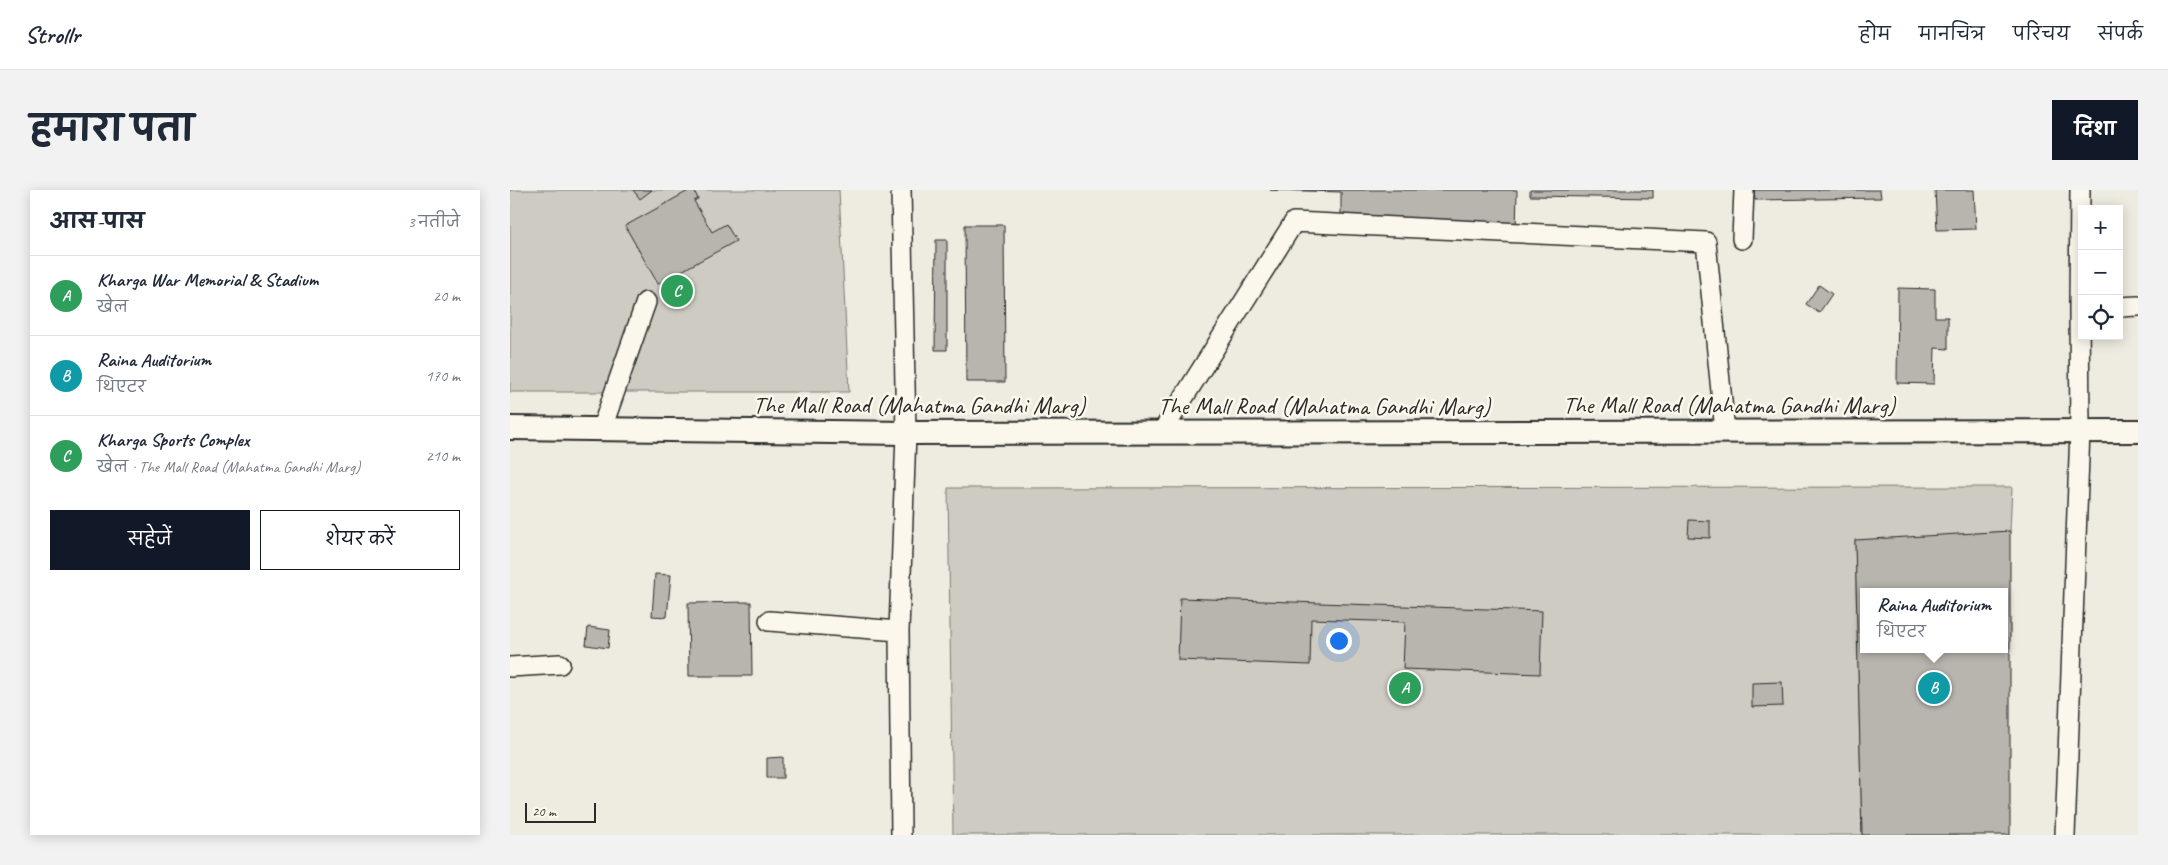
<!DOCTYPE html>
<html lang="hi">
<meta charset="utf-8">
<style>
body{margin:0;font-family:Caveat,"Playpen Sans Deva",sans-serif;background:#f2f2f3;color:#1f2937}
.controls{position:absolute;right:15px;top:15px;display:grid;overflow:hidden;border-radius:0px;box-shadow:0 2px 12px #0003}
.controls button{width:45px;height:45px;display:grid;place-items:center;padding:0;border:0;border-bottom:1px solid #e0e1e3;background:#fff;color:#1f2937;font:25px sans-serif}
.scale{position:absolute;left:15px;bottom:12px;width:71px;box-sizing:border-box;padding-left:5px;border:2px solid #2b2b2b;border-top:0;font-size:14px;line-height:18px;white-space:nowrap;color:#2b2b2b;-webkit-text-stroke:4px #fbf7ec;paint-order:stroke}
.you{position:absolute;left:828px;top:450px;width:18px;height:18px;margin:-12px;border:4px solid #fff;border-radius:50%;background:#1a73e8;box-shadow:0 0 0 8px #1a73e833}
.badge{display:grid;place-items:center;width:32px;height:32px;border-radius:50%;background:#111827;color:#fff;font-size:16px;font-weight:700}
.pin{position:absolute;translate:-50% -50%;border:2px solid #fff;box-shadow:0 1px 5px #0006}
.popup{position:absolute;left:1350px;top:398px;width:148px;height:65px;box-sizing:border-box;display:grid;place-content:center;border-radius:0px;background:#fff;filter:drop-shadow(0 1px 4px #0005);font-size:16px;white-space:nowrap;color:#747a83}
.popup b{font-size:19px;color:#1f2937}
.popup::after{content:'';position:absolute;left:50%;top:100%;margin-left:-10px;border:10px solid transparent;border-top-color:#fff}
.list{margin:0;padding:0;list-style:none}
h2{display:flex;justify-content:space-between;align-items:center;height:65px;margin:0;padding:0 20px;font-size:21px}
h2 small{font-size:16px;font-weight:400;color:#747a83}
.list li{display:grid;grid-template-columns:32px 1fr auto;gap:15px;align-items:center;box-sizing:border-box;height:80px;padding:0 20px;border-top:1px solid #e0e1e3}
.list b{display:block;font-size:19px;white-space:nowrap}
.list p{margin:0;font-size:16px;white-space:nowrap;color:#747a83}
.list em{font-size:16px;font-style:normal;color:#747a83}
.actions{display:flex;gap:10px;padding:15px 20px}
.actions a{flex:1;padding:11px 0;border:1px solid #111827;border-radius:0px;text-align:center;font-size:18px;color:#111827}
.actions .main{background:#111827;color:#fff}
.icon{flex:none;width:28px;height:28px;fill:none;stroke:currentColor;stroke-width:2;stroke-linecap:round;stroke-linejoin:round}
.map{position:relative;flex:none;width:1628px;height:645px;overflow:hidden;border-radius:0px}
header{display:flex;align-items:center;gap:30px;box-sizing:border-box;height:70px;padding:0 25px;background:#fff;border-bottom:1px solid #e0e1e3}
header strong{font-size:24px}
nav{display:flex;gap:28px;margin-inline-start:auto;font-size:18px}
.intro{display:flex;align-items:center;justify-content:space-between;box-sizing:border-box;height:120px;padding:0 30px}
h1{margin:0;font-size:35px}
.button{padding:12px 22px;border-radius:0px;background:#111827;color:#fff;font-size:18px;font-weight:700}
main{display:flex;gap:30px;padding:0 30px}
aside{flex:1;background:#fff;border-radius:0px;box-shadow:0 2px 12px #0003}
.map>svg:first-child{display:block}
.green{fill:#cecbc2;stroke:#7c7b76}
.building{fill:#b8b5ae;stroke:#2b2b2b;fill-rule:evenodd}
.lines{fill:none;stroke-linecap:round;stroke-linejoin:round}
.minor-casing{stroke:#2b2b2b;stroke-width:22}
.tertiary-casing{stroke:#2b2b2b;stroke-width:26}
.minor{stroke:#fbf7ec;stroke-width:19}
.tertiary{stroke:#fbf7ec;stroke-width:22}
.labels{text-anchor:middle;dominant-baseline:central;stroke-width:5;stroke-linejoin:round;paint-order:stroke}
.street-label{font-size:24px;fill:#2b2b2b;stroke:#fbf7ec}
</style>
<header>
<strong>Strollr</strong>
<nav><a>होम</a><a>मानचित्र</a><a>परिचय</a><a>संपर्क</a></nav>
</header>
<div class="intro"><h1>हमारा पता</h1><a class="button">दिशा</a></div>
<main>
<aside>
<h2>आस-पास<small>3 नतीजे</small></h2>
<ul class="list">
<li><span class="badge" style="background:#2e9e5b">A</span><div><b>Kharga War Memorial &amp; Stadium</b><p>खेल</p></div><em>20 m</em></li>
<li><span class="badge" style="background:#0f9aa8">B</span><div><b>Raina Auditorium</b><p>थिएटर</p></div><em>170 m</em></li>
<li><span class="badge" style="background:#2e9e5b">C</span><div><b>Kharga Sports Complex</b><p>खेल · The Mall Road (Mahatma Gandhi Marg)</p></div><em>210 m</em></li>
</ul>
<div class="actions"><a class="main">सहेजें</a><a>शेयर करें</a></div>
</aside>
<div class="map">
<svg width="1628" height="645" viewBox="0 0 1628 645">
<rect width="100%" height="100%" fill="#eeebe0"/>
<filter id="ink" filterUnits="userSpaceOnUse"><feTurbulence type="fractalNoise" baseFrequency=".02" numOctaves="2"/><feDisplacementMap in="SourceGraphic" scale="10" xChannelSelector="R" yChannelSelector="G"/><feConvolveMatrix kernelMatrix="1 2 1 2 8 2 1 2 1" color-interpolation-filters="sRGB"/></filter>
<g filter="url(#ink)">
<!-- green -->
<path class="green" d="M0,0H329L339,202H0Z
M1502,297L1500,341L1345,351L1352,645H443L438,298Z"/>
<!-- building -->
<path class="building" d="M123,0H142L130,9Z
M180,0H184L188,9L184,11L202,42L216,34L226,51L148,94L115,36Z
M760,0H1007L1006,42L831,36V2Z
M1020,0H1143V8L1020,6Z
M1244,0H1370L1371,8L1245,10Z
M1425,0H1464L1466,39L1427,40Z
M455,35H494L495,192H456Z
M426,50H437V160H425Z
M1309,95L1322,104L1309,123L1296,114Z
M1388,98L1425,99V127H1438V159L1425,158L1424,194L1387,193Z
M1179,330L1200,331V348L1178,347Z
M1500,341V645H1352L1345,350ZM1354,402H1494V459H1354Z
M145,384L161,385L157,427L142,426Z
M670,408L1032,421L1030,484L893,479L895,432L801,429L800,475L668,470Z
M241,412L242,486H179L178,413Z
M78,437L100,440L98,458L76,455Z
M1272,492L1273,516L1242,517V493Z
M273,567V588H257V568Z"/>
<g class="lines">
<defs>
<path id="minor" d="M1232,49L1234,0
M1609,117L1628,116
M92,238L136,112
M652,242L784,32L1196,52L1215,241
M259,431L389,441
M0,477L50,474
M391,645L389,441L396,243L391,0
M1555,645L1570,240L1569,120L1570,0"/>
<path id="tertiary" d="M0,238L396,243L1628,241"/>
</defs>
<!-- minor casing -->
<use href="#minor" class="minor-casing"/>
<!-- tertiary casing -->
<use href="#tertiary" class="tertiary-casing"/>
<!-- minor -->
<use href="#minor" class="minor"/>
<!-- tertiary -->
<use href="#tertiary" class="tertiary"/>
</g>
</g>
<g class="labels">
<!-- street labels -->
<g class="street-label">
<text x="409" y="215">The Mall Road (Mahatma Gandhi Marg)</text>
<text x="1219" y="215">The Mall Road (Mahatma Gandhi Marg)</text>
<text x="814" y="216">The Mall Road (Mahatma Gandhi Marg)</text>
</g>
</g>
</svg>
<div class="controls">
<button>+</button>
<button>−</button>
<button><svg class="icon" aria-label="locate" viewBox="0 0 24 24"><circle cx="12" cy="12" r="6"/><path d="M12 2v4M12 18v4M2 12h4M18 12h4"/></svg></button>
</div>
<div class="scale">20 m</div>
<div class="you"></div>
<div class="pin badge" style="left:895px;top:498px;background:#2e9e5b">A</div>
<div class="pin badge" style="left:1424px;top:498px;background:#0f9aa8">B</div>
<div class="popup"><b>Raina Auditorium</b>थिएटर</div>
<div class="pin badge" style="left:167px;top:101px;background:#2e9e5b">C</div>
</div>
</main>
